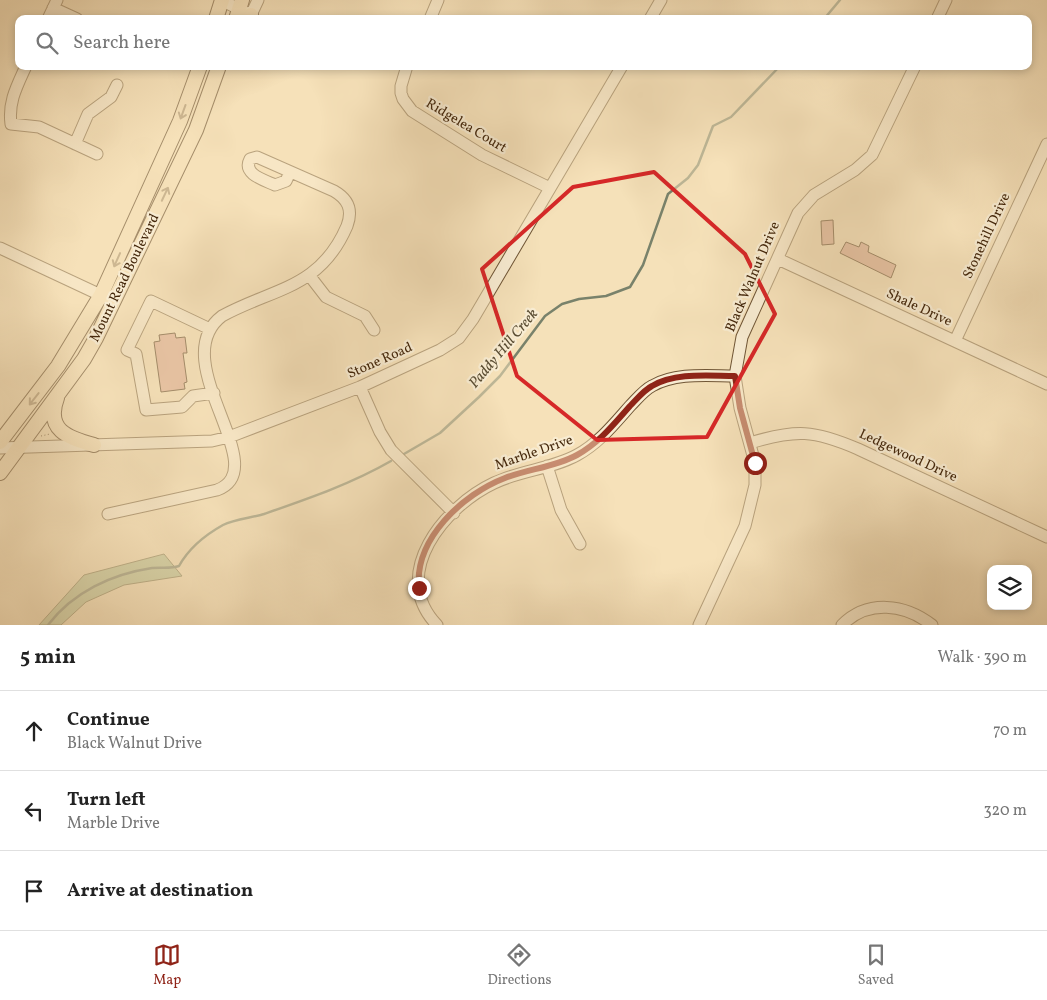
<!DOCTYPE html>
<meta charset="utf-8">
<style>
body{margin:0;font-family:Vollkorn,serif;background:#f6f6f6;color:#222}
.controls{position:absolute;right:15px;bottom:15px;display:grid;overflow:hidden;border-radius:10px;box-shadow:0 2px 8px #0003}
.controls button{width:45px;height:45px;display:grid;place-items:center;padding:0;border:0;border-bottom:1px solid #e0e0e0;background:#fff;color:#222;font:25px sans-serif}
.stop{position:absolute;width:15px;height:15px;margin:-11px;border:4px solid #8f2418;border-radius:50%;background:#fff}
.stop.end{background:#8f2418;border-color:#fff;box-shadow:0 1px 5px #0008}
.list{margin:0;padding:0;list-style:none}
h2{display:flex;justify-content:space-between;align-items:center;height:65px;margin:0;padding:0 20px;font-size:21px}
h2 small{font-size:16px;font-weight:400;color:#767676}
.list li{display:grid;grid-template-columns:32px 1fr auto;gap:15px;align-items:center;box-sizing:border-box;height:80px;padding:0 20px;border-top:1px solid #e0e0e0}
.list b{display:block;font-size:19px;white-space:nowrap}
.list p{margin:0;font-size:16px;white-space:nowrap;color:#767676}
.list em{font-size:16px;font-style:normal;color:#767676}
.icon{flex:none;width:28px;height:28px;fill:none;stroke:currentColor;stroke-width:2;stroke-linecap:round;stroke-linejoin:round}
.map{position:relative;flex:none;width:1047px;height:625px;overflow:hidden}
.search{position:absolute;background:#fff;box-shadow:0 2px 8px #0003;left:15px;right:15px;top:15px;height:55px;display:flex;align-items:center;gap:12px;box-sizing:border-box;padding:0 18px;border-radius:10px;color:#767676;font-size:19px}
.sheet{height:305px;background:#fff}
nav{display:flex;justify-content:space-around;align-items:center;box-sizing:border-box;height:70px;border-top:1px solid #e0e0e0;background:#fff;font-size:14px;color:#767676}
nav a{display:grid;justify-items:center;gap:2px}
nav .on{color:#8f2418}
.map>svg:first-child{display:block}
.green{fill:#b6c494;stroke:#7d7650}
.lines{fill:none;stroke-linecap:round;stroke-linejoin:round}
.stream{stroke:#79826b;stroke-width:2.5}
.building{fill:#dba48e;stroke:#44270b}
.minor-casing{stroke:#705636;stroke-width:13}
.major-casing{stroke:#44270b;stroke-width:16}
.path{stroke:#44270b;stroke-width:1;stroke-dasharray:1 2.5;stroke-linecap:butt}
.minor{stroke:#f8ecd2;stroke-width:11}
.major{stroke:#f5e1b9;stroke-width:14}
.oneway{stroke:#9c8462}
.route{stroke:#8f2418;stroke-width:6}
.marked{fill:none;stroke:#d62828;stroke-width:4;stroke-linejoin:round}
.labels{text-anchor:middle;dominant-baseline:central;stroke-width:4.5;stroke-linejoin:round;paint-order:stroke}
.street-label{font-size:14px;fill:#44270b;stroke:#f8ecd2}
.water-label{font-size:15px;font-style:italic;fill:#5a4d33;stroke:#f8ecd2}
</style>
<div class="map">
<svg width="1047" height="625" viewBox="0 0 1047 625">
<rect width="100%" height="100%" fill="#f5e1b9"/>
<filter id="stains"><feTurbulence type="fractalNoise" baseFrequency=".004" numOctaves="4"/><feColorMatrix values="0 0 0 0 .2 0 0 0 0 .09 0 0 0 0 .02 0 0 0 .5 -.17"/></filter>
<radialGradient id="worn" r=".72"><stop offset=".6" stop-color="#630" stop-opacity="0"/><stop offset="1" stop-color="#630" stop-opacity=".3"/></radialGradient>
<!-- green -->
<path class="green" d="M164,554L182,576L124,585L86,602L61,625H39L84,575Z"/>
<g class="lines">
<!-- stream -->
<path class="stream" d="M824,19L840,0
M404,454L440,433L479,397L500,376L545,316L562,304L579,299L606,296L630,287L643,265L668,194L688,178L698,165L713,126L731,117L780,66
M48,625C73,592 112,574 152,568C161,567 170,569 179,566C189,548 205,535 223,525C235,519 251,518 264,514C307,499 351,484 391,461"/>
</g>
<!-- building -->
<path class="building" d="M833,220L834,244L822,245L821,221Z
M846,242L859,247L861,242L869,246L868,252L896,265L891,278L840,253Z
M175,333L176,338L185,337L187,353H183L187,382L184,383L185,389L161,392L154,342L160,341L159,335Z"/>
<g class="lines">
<defs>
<path id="minor" d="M221,0L251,15L258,0
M53,8L77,19
M48,19L57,0
M430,19L438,0
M650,19L661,0
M937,19L946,0
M26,66C17,86 8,102 11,124L39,127L97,154
M407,66L401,86V93L403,99L412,111L482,155L550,188
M75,144L88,114L111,97L117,85
M0,248L107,298
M778,259L1047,384
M309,275L326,297L365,316L374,330
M210,329L151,301L127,350L136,354L146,410L182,407L193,396L214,393
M955,341L1047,144
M360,387L380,432L391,450L454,513
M750,443C796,429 814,430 858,449L1047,537
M0,448L212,441L229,437L360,387L440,350L459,338L473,319L622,66
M547,466L561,510L580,544
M108,514L217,490C276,468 163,361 222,316C273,288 320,289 347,226C353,210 348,199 334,191L257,157L250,159C242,174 264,180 275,185L286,181L290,172
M437,625C388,574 445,506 494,483C521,470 552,469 577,455C599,443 614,424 630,406C637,399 644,390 652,386C676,372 709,376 735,376
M699,625L745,526L755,485V463L740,408L735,376L742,337L798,213L814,195L855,170L872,155L915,66
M842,625C868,599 905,604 932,625"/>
<path id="major" d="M216,19L222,0
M236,19L242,0
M249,19L251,15
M57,398C45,430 68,438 94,445
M0,442L58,366L101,295L180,121L200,66
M0,473L84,359L96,338L196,130L219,66"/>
</defs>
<!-- minor casing -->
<use href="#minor" class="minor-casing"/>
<!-- major casing -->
<use href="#major" class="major-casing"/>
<!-- path -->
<path class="path" d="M41,436L50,434"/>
<!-- minor -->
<use href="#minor" class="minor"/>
<!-- major -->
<use href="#major" class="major"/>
</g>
<!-- one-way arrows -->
<defs><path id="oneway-shaft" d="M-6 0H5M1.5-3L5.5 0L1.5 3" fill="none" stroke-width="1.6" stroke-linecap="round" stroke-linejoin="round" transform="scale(1.25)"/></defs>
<g class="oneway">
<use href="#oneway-shaft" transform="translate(183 112) rotate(110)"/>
<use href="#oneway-shaft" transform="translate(165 194) rotate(-65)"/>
<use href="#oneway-shaft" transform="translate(117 260) rotate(114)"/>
<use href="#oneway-shaft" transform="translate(34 399) rotate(128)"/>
</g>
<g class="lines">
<!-- route -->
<path class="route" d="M419,588C414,539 463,494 505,478C528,469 555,467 577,455C599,443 614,424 630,406C637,399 644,390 652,386C676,372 709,376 735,376L740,408L755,463"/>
</g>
<!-- marked area -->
<path d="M0 0H1047V625H0ZM654,172L745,254L775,314L707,437L597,440L517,376L482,269L573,187Z" fill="#f5e1b9" fill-opacity=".55" fill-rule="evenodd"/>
<path class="marked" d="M654,172L745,254L775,314L707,437L597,440L517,376L482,269L573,187Z"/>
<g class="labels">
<!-- street labels -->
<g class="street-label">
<text transform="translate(466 126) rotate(31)">Ridgelea Court</text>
<text transform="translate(987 236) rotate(-65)">Stonehill Drive</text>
<text transform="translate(753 277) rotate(-67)">Black Walnut Drive</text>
<text transform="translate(125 278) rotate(-64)">Mount Read Boulevard</text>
<text transform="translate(919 308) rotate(25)">Shale Drive</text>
<text transform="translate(380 361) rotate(-24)">Stone Road</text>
<text transform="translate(534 453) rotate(-19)">Marble Drive</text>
<text transform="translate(908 456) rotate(25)">Ledgewood Drive</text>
</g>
<!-- water labels -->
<g class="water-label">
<text transform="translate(504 349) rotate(-50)">Paddy Hill Creek</text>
</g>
</g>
<rect width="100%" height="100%" filter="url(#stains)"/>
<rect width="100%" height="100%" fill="url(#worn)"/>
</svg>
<div class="controls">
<button><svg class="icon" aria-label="layers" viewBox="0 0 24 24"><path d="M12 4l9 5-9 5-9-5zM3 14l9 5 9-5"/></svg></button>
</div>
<div class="stop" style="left:755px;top:463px"></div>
<div class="stop end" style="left:419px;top:588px"></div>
<div class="search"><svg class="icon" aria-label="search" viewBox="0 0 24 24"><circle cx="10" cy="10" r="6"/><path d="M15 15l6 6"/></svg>Search here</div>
</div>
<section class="sheet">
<h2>5 min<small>Walk · 390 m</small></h2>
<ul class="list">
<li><svg class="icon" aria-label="ahead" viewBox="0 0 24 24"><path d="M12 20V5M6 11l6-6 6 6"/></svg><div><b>Continue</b><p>Black Walnut Drive</p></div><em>70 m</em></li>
<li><svg class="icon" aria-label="left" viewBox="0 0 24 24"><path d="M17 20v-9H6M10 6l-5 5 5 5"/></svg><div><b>Turn left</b><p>Marble Drive</p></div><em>320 m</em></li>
<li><svg class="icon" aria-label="arrive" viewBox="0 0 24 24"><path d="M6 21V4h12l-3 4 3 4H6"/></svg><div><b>Arrive at destination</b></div></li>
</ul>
</section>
<nav>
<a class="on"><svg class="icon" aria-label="map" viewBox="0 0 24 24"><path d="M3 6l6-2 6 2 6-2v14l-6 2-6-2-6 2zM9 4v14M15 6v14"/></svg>Map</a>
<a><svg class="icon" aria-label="directions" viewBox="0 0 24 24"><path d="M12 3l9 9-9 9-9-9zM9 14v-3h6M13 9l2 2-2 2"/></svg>Directions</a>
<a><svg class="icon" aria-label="saved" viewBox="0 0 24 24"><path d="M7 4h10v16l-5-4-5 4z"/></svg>Saved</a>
</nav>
